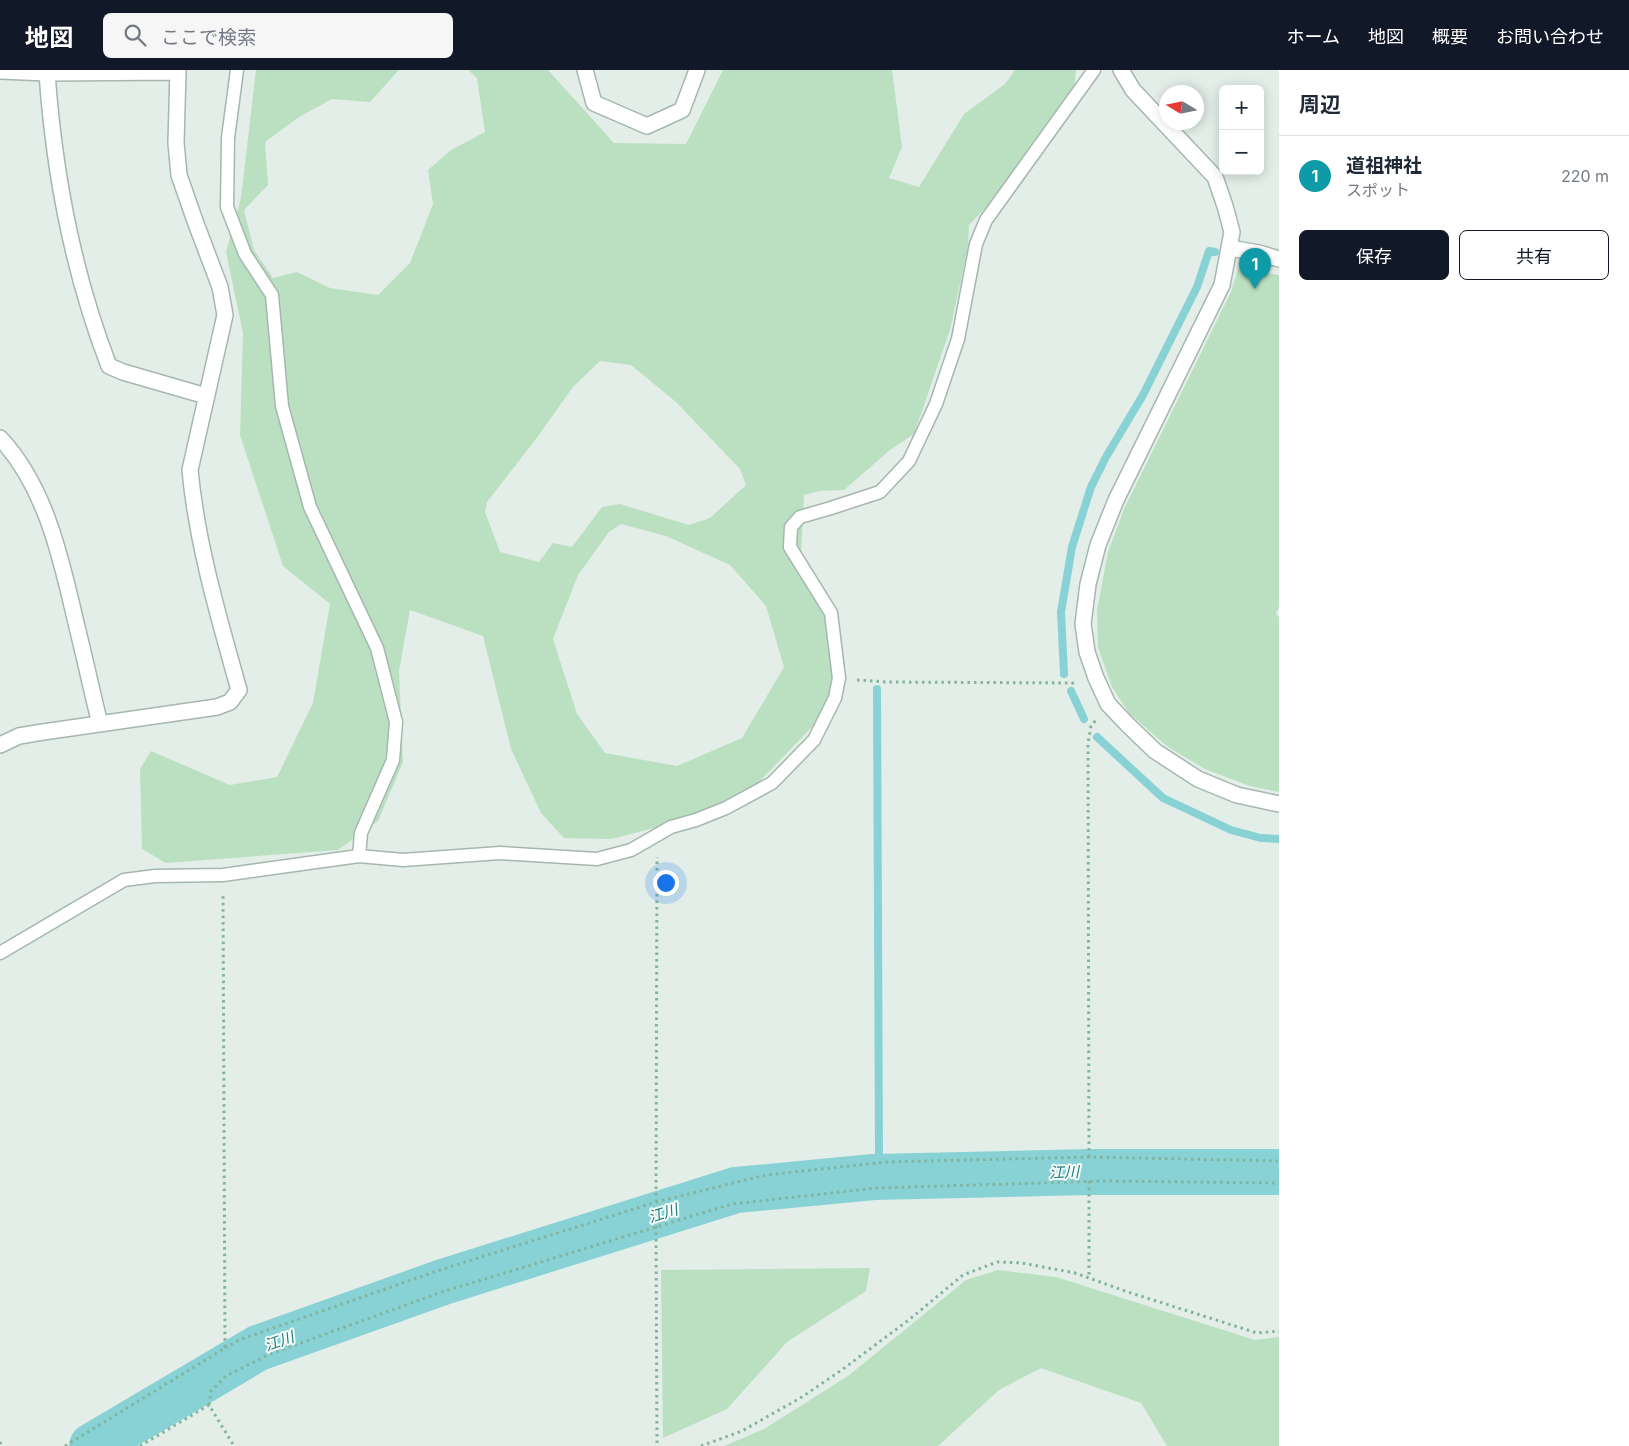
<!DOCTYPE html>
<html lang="ja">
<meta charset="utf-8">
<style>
body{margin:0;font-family:Inter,"Noto Sans JP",sans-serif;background:#f6f6f7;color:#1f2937}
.controls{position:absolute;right:15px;top:15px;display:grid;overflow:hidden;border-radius:8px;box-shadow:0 2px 12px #0003}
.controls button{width:45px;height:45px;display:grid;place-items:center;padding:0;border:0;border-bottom:1px solid #e0e1e3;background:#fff;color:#1f2937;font:25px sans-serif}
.compass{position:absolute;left:1159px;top:15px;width:45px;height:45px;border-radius:50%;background:#fff;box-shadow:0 2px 12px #0003;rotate:280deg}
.you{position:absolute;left:665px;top:812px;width:18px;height:18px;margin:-12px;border:4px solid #fff;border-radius:50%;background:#1a73e8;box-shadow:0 0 0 8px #1a73e833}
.badge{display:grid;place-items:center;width:32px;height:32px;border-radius:50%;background:#111827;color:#fff;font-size:16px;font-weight:700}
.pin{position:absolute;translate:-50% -41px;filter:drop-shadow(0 1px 2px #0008)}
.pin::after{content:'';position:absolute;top:26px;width:18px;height:15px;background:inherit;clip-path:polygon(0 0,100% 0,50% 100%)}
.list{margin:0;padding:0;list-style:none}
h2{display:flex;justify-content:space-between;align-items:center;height:65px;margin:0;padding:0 20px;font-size:21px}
h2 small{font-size:16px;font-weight:400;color:#747a83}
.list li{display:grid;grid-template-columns:32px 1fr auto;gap:15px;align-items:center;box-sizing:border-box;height:80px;padding:0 20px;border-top:1px solid #e0e1e3}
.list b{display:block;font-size:19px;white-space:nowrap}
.list p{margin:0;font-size:16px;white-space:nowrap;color:#747a83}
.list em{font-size:16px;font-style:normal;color:#747a83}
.actions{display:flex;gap:10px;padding:15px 20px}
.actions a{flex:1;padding:11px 0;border:1px solid #111827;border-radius:8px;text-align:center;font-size:18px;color:#111827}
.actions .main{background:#111827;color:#fff}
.icon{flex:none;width:28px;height:28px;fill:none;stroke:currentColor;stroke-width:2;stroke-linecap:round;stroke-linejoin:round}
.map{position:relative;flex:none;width:1279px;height:1376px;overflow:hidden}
header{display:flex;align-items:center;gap:30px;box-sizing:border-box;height:70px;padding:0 25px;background:#111827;color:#fff}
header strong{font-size:24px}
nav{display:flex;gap:28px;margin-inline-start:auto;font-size:18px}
.search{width:350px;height:45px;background:#f6f6f7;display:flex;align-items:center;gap:12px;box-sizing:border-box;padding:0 18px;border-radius:8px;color:#747a83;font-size:19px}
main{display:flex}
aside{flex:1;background:#fff}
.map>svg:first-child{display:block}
.green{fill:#bbe0c1;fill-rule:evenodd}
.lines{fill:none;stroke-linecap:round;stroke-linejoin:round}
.stream{stroke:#88d2d6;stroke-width:8}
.river{stroke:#88d2d6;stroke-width:46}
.service-casing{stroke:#a5b7af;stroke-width:15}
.minor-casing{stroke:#a5b7af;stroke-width:18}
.path{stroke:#82b39f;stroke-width:3;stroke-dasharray:2.5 4;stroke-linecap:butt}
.service{stroke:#fff;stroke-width:12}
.minor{stroke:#fff;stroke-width:15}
.labels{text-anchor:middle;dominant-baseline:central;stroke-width:4;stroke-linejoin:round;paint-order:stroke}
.water-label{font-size:15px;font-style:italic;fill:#177a81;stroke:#f4faf6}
</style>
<header>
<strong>地図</strong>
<div class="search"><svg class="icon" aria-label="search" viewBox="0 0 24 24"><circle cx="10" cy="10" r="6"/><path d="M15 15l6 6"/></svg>ここで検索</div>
<nav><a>ホーム</a><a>地図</a><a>概要</a><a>お問い合わせ</a></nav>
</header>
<main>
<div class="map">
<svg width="1279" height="1376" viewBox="0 0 1279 1376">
<rect width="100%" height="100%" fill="#e3eee8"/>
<!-- green -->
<path class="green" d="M256,0H399L370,32L332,29L299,47L265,72L268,115L244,140L254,180L273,208L297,202L330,218L378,225L410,193L433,134L428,100L451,80L485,62L477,8L468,0H548L614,73L686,74L723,0H892L902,77L889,108L919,117L964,44L1005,14L1015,0H1076L1074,19L996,127L969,155L968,178L950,260L914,364L890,380L844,420L820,421L804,425L801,483L825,545L833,605L832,623L813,656L754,717L689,749L611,769L564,768L541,743L511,679L483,566L410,540L399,601L403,692L378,751L338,780L166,793L142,779L140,699L151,681L230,715L277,707L313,633L330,534L283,496L240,365L243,263L226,182L241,128ZM600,291L631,295L676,332L740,399L746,415L710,448L689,455L620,434L602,437L572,477L553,473L539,492L500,482L485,442L487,432L536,369L573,317ZM621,454L666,466L730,495L766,536L784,597L742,668L677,696L605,683L577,644L553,569L578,505L609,462Z
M1238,199L1279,205V536L1276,544L1279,547V722L1250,716L1205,699L1168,677L1129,643L1112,617L1098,577L1097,541L1108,482L1124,439L1231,222Z
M870,1198L866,1221L787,1272L727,1339L663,1368L661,1200Z
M998,1200L1056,1207L1255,1270L1279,1267V1376H1167L1141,1333L1041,1298L999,1320L938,1376H724L764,1359L848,1306L966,1210Z"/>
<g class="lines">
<!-- stream -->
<path class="stream" d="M1064,604L1061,542L1072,477L1091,417L1106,387L1143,325L1197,217L1209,181L1215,182
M877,619L879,1085
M1071,621L1084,649
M1097,667L1163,728L1231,760L1261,768L1279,769
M879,1108V1103"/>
<!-- river -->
<path class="river" d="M92,1376L258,1278L443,1212L736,1120L874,1107L1088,1102H1279"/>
<defs>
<path id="service" d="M237,0L228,68L227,137L245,184L272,225L282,336L310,437L377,578L396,652L393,690L361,763L359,786
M0,883L124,810L155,806L223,805L359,786L403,790L500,783L597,789L631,780L671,757L696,750L726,738L772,713L814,670L835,628L839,608L831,543L790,477L791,457L800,447L831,438L880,422L909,391L936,334L958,269L976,174L986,150L1094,0"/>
<path id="minor" d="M585,0L594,33L647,56L682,40L697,0
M1121,0L1133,20L1215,107L1225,136L1232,162L1222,215L1116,430L1098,475L1088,514L1083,554L1087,582L1096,608L1108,634L1129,656L1155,681L1198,709L1237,725L1279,734
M0,1L47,3L177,2
M47,3C54,102 73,203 109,296L123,302L206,326
M1230,178L1259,183L1279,189
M0,368C47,418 62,493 77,557C85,589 92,622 100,654
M0,675L19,666L43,662L217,637L230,632L239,620C219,548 197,475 190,400L225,245L220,217L195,151L179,105L176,73L178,0"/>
</defs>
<!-- service casing -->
<use href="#service" class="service-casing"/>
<!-- minor casing -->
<use href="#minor" class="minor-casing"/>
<!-- path -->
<path class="path" d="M857,610L887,612L1076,613
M1089,1087L1088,673L1091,656L1096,650
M1089,1111V1208
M656,1132L657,787
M656,1156L657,1376
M225,1278L239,1270L440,1200L656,1132L766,1105L886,1092L1089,1087L1279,1091
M209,1335L211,1321L226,1306L270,1284L442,1222L732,1134L876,1118L1103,1111L1279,1113
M0,1372L2,1376
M65,1376L225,1278L223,823
M140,1376L209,1335L234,1376
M701,1376L742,1361L802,1327L843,1299L910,1249L963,1205L997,1192L1022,1193L1075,1203L1128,1222L1257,1263L1279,1261"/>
<!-- service -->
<use href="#service" class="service"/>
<!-- minor -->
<use href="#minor" class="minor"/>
</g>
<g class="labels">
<!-- water labels -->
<g class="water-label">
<text transform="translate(1064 1102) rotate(-2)">江川</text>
<text transform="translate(663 1143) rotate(-17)">江川</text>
<text transform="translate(279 1271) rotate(-20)">江川</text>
</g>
</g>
</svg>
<div class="controls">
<button>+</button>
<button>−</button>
</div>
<svg class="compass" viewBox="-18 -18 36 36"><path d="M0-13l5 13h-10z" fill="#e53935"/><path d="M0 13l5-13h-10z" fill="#747a83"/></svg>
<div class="you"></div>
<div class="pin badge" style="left:1255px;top:219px;background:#0f9aa8">1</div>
</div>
<aside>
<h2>周辺<small></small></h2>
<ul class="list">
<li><span class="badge" style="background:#0f9aa8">1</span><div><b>道祖神社</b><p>スポット</p></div><em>220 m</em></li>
</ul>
<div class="actions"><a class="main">保存</a><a>共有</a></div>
</aside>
</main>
